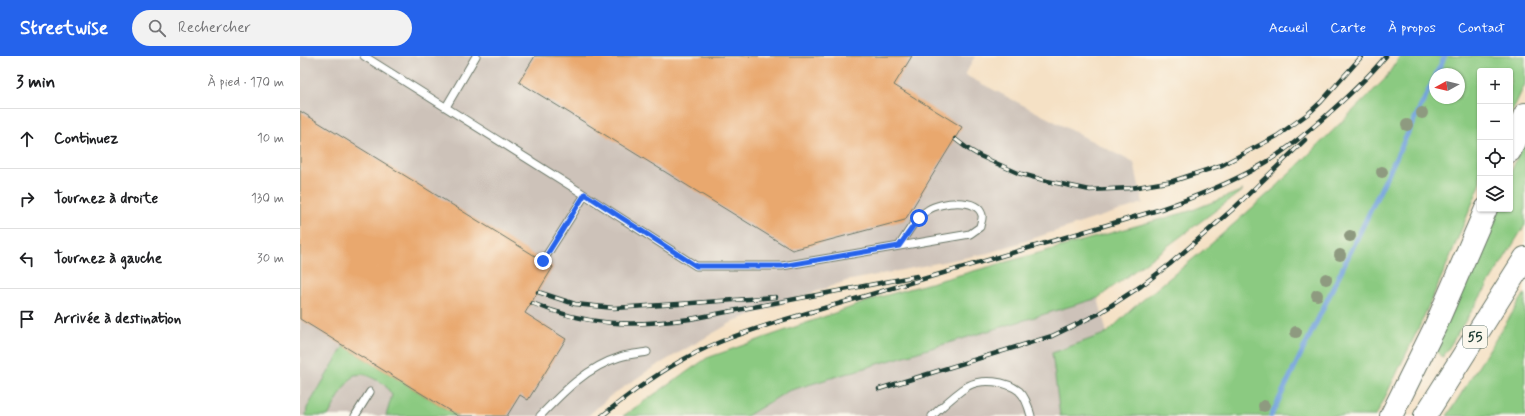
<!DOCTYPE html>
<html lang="fr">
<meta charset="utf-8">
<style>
body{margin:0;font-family:Mynerve,sans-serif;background:#f2f2f2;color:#202124}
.controls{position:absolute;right:12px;top:12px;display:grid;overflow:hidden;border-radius:4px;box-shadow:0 1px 3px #0004}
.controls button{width:36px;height:36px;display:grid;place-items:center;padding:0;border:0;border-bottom:1px solid #e0e0e0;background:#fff;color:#202124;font:20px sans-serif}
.compass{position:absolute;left:1129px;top:12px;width:36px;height:36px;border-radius:50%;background:#fff;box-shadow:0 1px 3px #0004;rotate:262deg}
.stop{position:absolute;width:12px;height:12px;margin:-9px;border:3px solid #2563eb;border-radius:50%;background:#fff}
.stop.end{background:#2563eb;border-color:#fff;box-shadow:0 1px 4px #0008}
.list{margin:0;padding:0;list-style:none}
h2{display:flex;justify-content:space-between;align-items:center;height:52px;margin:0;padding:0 16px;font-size:17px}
h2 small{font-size:13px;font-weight:400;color:#757577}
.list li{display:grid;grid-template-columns:26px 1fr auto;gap:12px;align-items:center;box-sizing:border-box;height:60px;padding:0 16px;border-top:1px solid #e0e0e0}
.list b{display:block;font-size:15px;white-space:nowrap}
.list em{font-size:13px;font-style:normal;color:#757577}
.icon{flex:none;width:22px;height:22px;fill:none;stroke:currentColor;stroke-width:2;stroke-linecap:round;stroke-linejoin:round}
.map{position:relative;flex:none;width:1225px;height:360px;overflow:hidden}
header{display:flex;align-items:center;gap:24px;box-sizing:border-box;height:56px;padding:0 20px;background:#2563eb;color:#fff}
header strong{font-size:19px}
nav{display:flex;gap:22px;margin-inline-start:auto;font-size:14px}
.search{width:280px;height:36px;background:#f2f2f2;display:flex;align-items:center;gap:10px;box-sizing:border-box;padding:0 14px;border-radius:22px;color:#757577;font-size:15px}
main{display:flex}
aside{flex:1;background:#fff}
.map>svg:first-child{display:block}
.industrial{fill:#cdc2b9}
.green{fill:#8bca81;stroke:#55845a;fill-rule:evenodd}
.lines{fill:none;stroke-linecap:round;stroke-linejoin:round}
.stream{stroke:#73a3dd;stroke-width:5}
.building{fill:#e9a86e}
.lane-casing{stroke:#6a7667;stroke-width:9}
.highway-casing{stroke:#6a7667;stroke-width:24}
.lane{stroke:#fff;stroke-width:7}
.highway{stroke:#fff;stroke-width:22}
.rail-casing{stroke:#1f3d34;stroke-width:4.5}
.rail{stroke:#fbf7ec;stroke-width:3;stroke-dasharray:9;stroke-linecap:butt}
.tree{fill:#8e9a80}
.route{stroke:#2563eb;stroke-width:5}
.labels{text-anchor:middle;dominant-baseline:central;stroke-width:3.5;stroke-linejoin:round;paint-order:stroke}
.shield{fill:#fbf7ec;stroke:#61756b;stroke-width:1}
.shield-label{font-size:13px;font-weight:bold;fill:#1f3d34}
</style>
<header>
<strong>Streetwise</strong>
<div class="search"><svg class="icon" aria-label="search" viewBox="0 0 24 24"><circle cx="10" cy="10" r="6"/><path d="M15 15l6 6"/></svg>Rechercher</div>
<nav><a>Accueil</a><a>Carte</a><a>À propos</a><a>Contact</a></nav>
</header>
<main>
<aside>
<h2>3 min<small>À pied · 170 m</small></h2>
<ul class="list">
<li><svg class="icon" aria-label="ahead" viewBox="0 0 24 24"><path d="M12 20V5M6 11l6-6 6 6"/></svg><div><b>Continuez</b></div><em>10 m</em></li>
<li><svg class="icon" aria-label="right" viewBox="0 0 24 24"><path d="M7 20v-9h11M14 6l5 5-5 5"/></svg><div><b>Tournez à droite</b></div><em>130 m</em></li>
<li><svg class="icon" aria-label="left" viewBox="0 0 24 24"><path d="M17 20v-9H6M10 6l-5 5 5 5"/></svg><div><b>Tournez à gauche</b></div><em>30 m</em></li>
<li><svg class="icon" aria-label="arrive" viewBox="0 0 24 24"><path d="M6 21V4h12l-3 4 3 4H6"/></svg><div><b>Arrivée à destination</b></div></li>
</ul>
</aside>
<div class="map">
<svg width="1225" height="360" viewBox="0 0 1225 360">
<rect width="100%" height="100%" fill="#fbf7ec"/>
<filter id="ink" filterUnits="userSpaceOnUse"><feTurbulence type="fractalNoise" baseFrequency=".025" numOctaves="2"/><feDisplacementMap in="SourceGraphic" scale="8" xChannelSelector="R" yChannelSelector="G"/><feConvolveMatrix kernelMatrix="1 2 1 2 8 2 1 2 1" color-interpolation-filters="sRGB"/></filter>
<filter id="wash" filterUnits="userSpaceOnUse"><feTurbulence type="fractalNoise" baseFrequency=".012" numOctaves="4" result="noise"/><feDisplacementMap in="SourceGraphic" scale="16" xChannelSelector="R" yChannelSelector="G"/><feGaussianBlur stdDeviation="0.9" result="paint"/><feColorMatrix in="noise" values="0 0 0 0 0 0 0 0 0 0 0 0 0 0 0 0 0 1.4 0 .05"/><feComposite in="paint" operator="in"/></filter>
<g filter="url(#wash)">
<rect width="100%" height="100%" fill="#f5e1c5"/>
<!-- industrial -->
<path class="industrial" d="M0,0H675L665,19L834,107L843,147L688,197L546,225L436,264L349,314L309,341L288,360H0Z
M798,242L807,277L752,297L760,360H447L488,335Z"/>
<!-- green -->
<path class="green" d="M1100,0H1225V28L1210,60V15H1180V129L1145,213L1120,269L1076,360H760L752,297L807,277L833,252L911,188L977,130L1085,23ZM1135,18H1159V42H1135Z
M1225,82V169L1143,301L1134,294L1197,153H1210V119Z
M943,134L798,242L488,335L447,360H323L407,302L580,241L890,155Z
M1225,237V360H1147Z
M44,290L158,360H86L92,339L84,328L65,318L54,319L45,330L28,360H6L7,352Z"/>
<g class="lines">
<!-- stream -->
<path class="stream" d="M1136,18L1145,0
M971,360L1135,21"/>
</g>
<g id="blocks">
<!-- building -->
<path class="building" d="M235,0H612L594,29L662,71L605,164L492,194L219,26Z
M0,55L253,211L225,257L266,283L228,344L220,339L207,360H158L0,263Z"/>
</g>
</g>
<g filter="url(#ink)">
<use href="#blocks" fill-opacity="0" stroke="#6a7667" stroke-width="1"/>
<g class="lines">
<defs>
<path id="lane" d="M64,0L285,139L396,210H482L670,178L680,171C680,168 683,163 682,159C677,141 640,146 628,154C615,162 607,178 599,190
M146,51L176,0
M243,205L285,139
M55,360L70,336
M240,360C263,336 287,311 320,301C328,298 338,298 347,296
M632,360C643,350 655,338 668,330C682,322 706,325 719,335C726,341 729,352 731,360"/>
<path id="highway" d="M1210,95L1225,58
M1091,360L1135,271L1186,153
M1125,360L1225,202"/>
</defs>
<!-- lane casing -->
<use href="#lane" class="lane-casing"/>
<!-- highway casing -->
<use href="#highway" class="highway-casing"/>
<!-- lane -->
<use href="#lane" class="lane"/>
<!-- highway -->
<use href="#highway" class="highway"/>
<defs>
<path id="rail" d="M655,83L668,93L680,100L718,117L747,125L790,134L831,132L873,125L922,109L977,80L1009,57L1021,46L1062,0
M238,236L275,248L314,252L379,248L476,241
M232,247C288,270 330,271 390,263L617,220
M579,333L752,280L798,258L841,230L870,208L933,153L1005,84
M302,360C329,338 357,317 388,301C417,285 449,275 480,265L858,154C893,142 926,129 958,111C980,99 1000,82 1019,66C1043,45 1066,24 1086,0"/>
</defs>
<!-- rail casing -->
<use href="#rail" class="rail-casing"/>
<!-- rail -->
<use href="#rail" class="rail"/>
</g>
<!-- trees -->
<g class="tree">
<circle cx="1122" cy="57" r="6"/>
<circle cx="1107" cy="69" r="6"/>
<circle cx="1082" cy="116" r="6"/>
<circle cx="1050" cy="180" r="6"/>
<circle cx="1040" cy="199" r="6"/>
<circle cx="1026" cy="223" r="6"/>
<circle cx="1017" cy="239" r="6"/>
<circle cx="996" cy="276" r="6"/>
<circle cx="964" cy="350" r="6"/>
</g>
</g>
<g class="lines" filter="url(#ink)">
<!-- route -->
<path class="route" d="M243,205L285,138L396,210H482L599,190L619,162"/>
</g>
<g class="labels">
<!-- shield labels -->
<rect class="shield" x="1163" y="270" width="24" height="22" rx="3"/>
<g class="shield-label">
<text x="1175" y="281">55</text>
</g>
</g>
</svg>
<div class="controls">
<button>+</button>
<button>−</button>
<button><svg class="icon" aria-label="locate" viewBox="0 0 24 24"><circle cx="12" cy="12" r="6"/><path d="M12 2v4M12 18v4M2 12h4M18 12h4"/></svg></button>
<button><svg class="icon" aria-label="layers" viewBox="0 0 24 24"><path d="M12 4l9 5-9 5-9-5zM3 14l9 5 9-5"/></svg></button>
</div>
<svg class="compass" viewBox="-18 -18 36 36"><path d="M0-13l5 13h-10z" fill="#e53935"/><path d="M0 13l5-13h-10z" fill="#757577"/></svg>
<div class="stop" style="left:619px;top:162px"></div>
<div class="stop end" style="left:243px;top:205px"></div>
</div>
</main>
